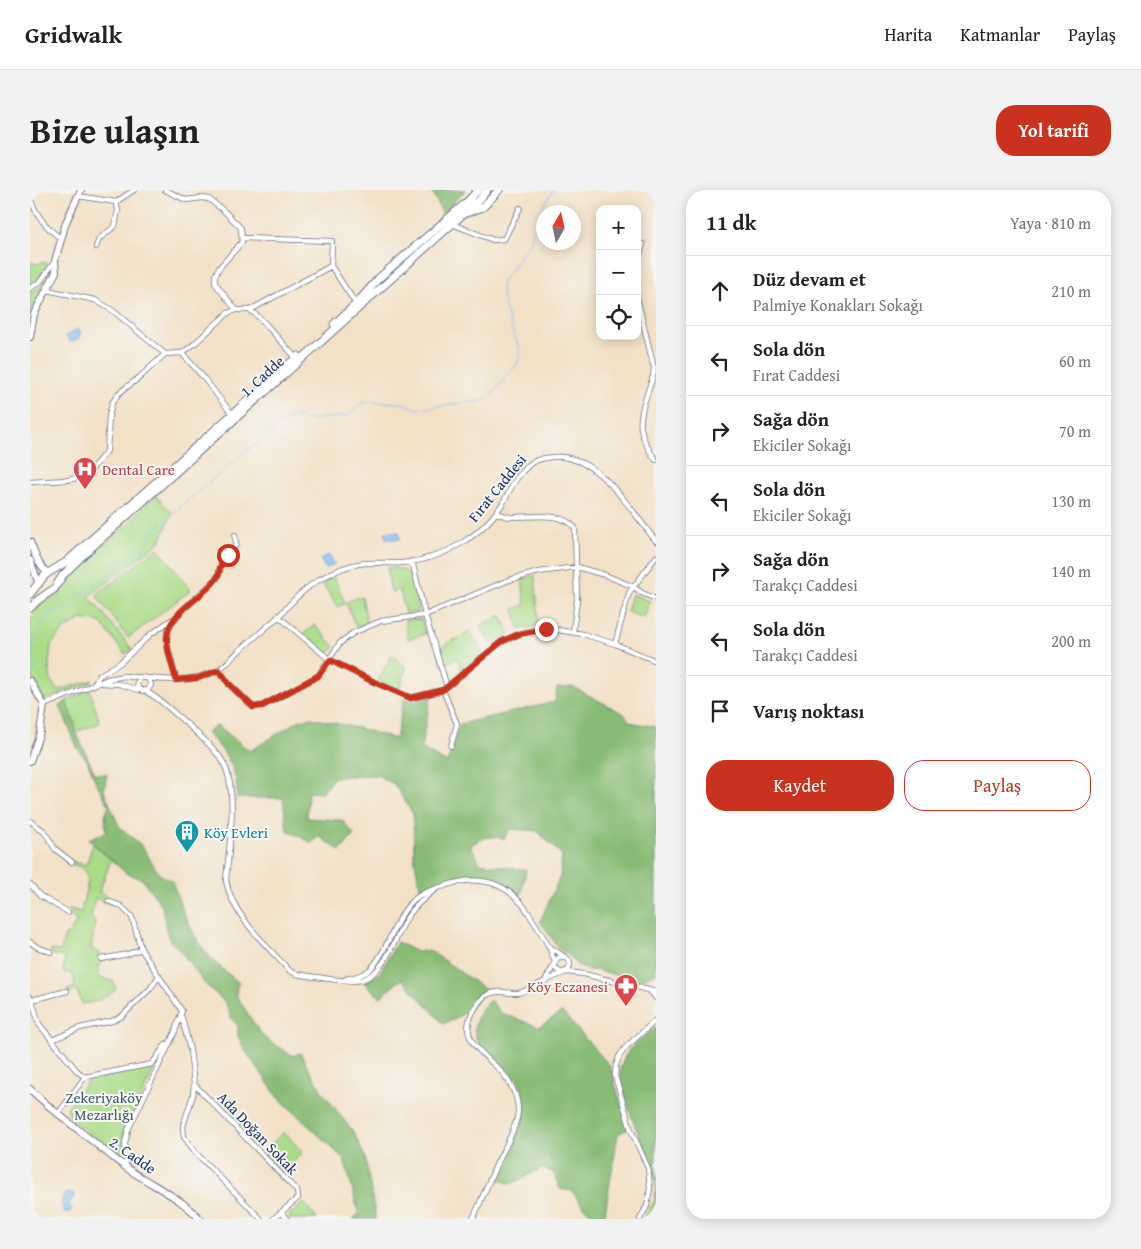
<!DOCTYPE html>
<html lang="tr">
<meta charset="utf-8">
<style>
body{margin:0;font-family:"Gentium Book Plus",serif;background:#f2f2f2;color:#222}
.controls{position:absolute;right:15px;top:15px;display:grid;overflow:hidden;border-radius:10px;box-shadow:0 2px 12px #0003}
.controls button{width:45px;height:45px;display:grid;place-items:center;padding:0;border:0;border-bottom:1px solid #e0e0e0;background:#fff;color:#222;font:25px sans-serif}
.compass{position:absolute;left:506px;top:15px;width:45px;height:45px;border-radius:50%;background:#fff;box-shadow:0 2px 12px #0003;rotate:9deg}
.stop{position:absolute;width:15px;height:15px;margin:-11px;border:4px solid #c8321e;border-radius:50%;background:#fff}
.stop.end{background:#c8321e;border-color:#fff;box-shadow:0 1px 5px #0008}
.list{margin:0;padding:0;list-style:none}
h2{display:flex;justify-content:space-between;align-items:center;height:65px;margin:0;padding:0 20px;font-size:21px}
h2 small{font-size:16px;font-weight:400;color:#767676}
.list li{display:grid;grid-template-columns:32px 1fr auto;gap:15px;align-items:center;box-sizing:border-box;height:70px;padding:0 20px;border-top:1px solid #e0e0e0}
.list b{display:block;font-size:19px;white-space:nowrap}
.list p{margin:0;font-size:16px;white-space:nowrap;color:#767676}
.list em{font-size:16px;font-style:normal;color:#767676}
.actions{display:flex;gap:10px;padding:15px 20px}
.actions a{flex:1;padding:11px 0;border:1px solid #c8321e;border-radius:20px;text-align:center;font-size:18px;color:#c8321e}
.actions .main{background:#c8321e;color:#fff}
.icon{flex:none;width:28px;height:28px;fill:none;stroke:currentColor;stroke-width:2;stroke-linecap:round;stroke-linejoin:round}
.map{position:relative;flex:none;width:626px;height:1029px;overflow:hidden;border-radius:20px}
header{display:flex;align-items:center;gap:30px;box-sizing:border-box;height:70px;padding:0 25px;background:#fff;border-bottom:1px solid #e0e0e0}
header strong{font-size:24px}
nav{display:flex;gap:28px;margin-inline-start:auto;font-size:18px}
.intro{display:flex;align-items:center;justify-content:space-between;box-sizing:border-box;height:120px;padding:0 30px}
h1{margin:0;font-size:35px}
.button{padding:12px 22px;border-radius:20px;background:#c8321e;color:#fff;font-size:18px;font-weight:700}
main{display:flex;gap:30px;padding:0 30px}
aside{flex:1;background:#fff;border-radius:20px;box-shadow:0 2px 12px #0003}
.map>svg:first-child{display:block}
.green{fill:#abdb88;stroke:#638573}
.forest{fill:#88bb74;stroke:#527569}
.water{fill:#80bcf2;stroke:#4e76a8}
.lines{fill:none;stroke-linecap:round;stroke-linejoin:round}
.stream{stroke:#80bcf2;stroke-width:1}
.street-casing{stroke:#676d83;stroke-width:6}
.secondary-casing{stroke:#676d83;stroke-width:8}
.primary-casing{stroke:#676d83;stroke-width:9}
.street{stroke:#fff;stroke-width:4.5}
.secondary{stroke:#fff;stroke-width:6}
.primary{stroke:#fff;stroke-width:7}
.route{stroke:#c8321e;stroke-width:6}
.labels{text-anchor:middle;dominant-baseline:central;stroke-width:4;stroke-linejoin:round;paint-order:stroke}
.street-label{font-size:15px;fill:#1b2f5e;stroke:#f6f6f2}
.health-label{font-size:15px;fill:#be3a42;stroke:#f6f6f2;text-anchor:start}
.culture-label{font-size:15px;fill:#0d838f;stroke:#f6f6f2;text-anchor:start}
.park-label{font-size:15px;fill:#3f5a68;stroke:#f6f6f2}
</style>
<header>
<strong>Gridwalk</strong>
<nav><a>Harita</a><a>Katmanlar</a><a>Paylaş</a></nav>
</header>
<div class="intro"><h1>Bize ulaşın</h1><a class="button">Yol tarifi</a></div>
<main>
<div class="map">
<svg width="626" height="1029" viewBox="0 0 626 1029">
<rect width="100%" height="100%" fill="#f6f6f2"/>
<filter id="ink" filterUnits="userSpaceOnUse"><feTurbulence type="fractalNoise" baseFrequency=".02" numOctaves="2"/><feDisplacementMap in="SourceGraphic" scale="10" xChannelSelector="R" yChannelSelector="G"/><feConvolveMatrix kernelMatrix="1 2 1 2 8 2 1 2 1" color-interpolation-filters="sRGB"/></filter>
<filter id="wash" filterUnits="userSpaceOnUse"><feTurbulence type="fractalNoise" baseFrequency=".0096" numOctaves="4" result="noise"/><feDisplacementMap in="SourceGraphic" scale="20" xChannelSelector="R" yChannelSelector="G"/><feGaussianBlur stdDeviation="1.12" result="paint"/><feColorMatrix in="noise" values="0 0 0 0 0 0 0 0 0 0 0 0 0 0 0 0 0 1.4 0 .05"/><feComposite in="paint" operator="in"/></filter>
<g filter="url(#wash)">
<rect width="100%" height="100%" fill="#f3e1c7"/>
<!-- green -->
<path class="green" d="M0,72L6,74L15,72L18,74L11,87L0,95Z
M23,76L22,82L13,98L0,127V102C11,100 19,86 23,76Z
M125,305L142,323L130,352L59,406L102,459L95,464L70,432L52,429L34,440L21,455L19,476L21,491L25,497L30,500L62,490V492L15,510L0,484V430L14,411L28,406L44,382L102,330Z
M128,358L161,400L98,448L66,405Z
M357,378C362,378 368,378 373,380C385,385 386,409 389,420L388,422L375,424L370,400L361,402Z
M505,386L509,435L490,440L484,419L495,415L492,389Z
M304,387L315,413L323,409L332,407L337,433L326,437L316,413L308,417L292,393Z
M602,404L620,411L614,428L597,422Z
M471,425L480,444L462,456L450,436Z
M391,429L395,444L378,449L375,430Z
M285,435L305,457L299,463C289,462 280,451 273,444Z
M440,441L454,464L432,482L427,467L412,477L408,459Z
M362,465L376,478L369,500L348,490Z
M60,500L70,533L46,542L44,532L36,511Z
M63,654L81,670L69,702L79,707L77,713L65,708L61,727L65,732L61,758L70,763L72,773L68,775L70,788L83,791L86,799C76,808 66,812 52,814L47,801L37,802V800L45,797L43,784L33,782L35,767L21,764V760L31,761L35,745L39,744L47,731L38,724L40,719L51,722L58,691L57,683L51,677L41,674L42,671L56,675Z
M125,877L93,944L95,969L92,970L40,928L37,918L59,889Z
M254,942L273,963L251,982L233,962Z
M626,987V1029H614L625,1010Z
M274,1013L287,1029H260L259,1025Z"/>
<!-- forest -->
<path class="forest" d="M401,0H435L413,24Z
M543,497L594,524L600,532L626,537V783L609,791L566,780H558L547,775L540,766L529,759L510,731L530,687L532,665L507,641L480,639L474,649C462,645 450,647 441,656L450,673L496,680L491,705C481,700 470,690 460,688C437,682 410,689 390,698L384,667L383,624L364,594L347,585L304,587L292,603L278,602L277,628L312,630L324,645L310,661L289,646L282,653L257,640L253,608H207C208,579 197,563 177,543L187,535L220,561L270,530L282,528L332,539L366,549L374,509L387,510L401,506L391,558L417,573L430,534L525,512L527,498Z
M36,511L44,532L46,542L65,584H77L74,601L89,636L112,656L129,684L142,691C152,720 163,750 185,773C193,780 201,786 209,793L207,796L206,805L228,840L236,849L263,866L270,863L293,903L324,943L335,967L346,1029H323L329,1024L314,969L248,907L214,859L208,846V836L202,830L196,813L175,794L149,759L140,751L136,739L132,716L112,689L96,683L58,649L76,642L75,625L79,616L64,588L57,570L48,559L30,516Z
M367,752L387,762L399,760L456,800L445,812L437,822L413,834C400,818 385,804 372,789L350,807L334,793L349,784Z
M460,810L471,823L509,837L532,822L580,876L598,939L588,944L574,1029C559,1027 550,1012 542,1001L530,999L523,982L512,978L481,994L466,989C475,969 497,935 494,913C493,907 491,896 488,891C474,870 442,863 445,836C447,824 452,818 460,810Z
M626,837V989C618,967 586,896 591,876C595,860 614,846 626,837Z"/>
<!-- water -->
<path class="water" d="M48,139L51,142L48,149L40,152L36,146Z
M355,342H369L370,349H356Z
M300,365L304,374L296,379L290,369Z
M38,1002L43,1003L44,1007L39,1014L42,1020L37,1024L33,1020C31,1013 31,1006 38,1002Z"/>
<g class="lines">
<!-- stream -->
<path class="stream" d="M0,485L4,482L5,478L2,471L4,447L20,422L36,419L57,400L115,357L121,342L216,261L262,226L282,230L319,225L333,212L373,213L387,219L450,211L460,207L487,174L491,163L478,128L471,101L472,92L500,52L508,25L523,0"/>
</g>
</g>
<g filter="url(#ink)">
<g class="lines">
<defs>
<path id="street" d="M135,0L156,10L172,8L179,9L194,21L211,38L212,52L189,78L185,86V93L206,120
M48,6L86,12L104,0
M0,8C6,25 17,39 32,49
M422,34L463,50L474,49L490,18
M212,48L302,51L301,76L326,114
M66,57L69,49L85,36L88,20L86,12
M607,76L613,54
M0,98L10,92L25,71
M17,100L65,110L82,120L135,164
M607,108L624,178C624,188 620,194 617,204C607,231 608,246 626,270
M220,120L231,129L266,168
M152,163L173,187L202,224
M135,164L152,163L163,155L198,123L206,120H220L301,76
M0,292L38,290L51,287L60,281L77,261L79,226L82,213L89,203L110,187L135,164
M466,323C470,324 476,327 481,327C502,328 530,320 545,338L547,410L543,442
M382,371L395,425L417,497
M248,426L300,470L344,492L381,508L413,500L471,452L489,444L506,440L521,439L553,444L585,454L626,471
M585,454L599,403L626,367
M189,480L199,494L223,517L232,516L288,486L310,453L323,443L351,431L395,425L479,390L509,382L547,377L575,385L604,397L612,403L626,409
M118,488C140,491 168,491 188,480C195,476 202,468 208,462C221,450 235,439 248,427C261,413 273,399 290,389C301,383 315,376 328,374C343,371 358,374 373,373C394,371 412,365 430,354C446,345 460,332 471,316C477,307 481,296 488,287C500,272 504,269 522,267C568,262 601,321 626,351
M146,490C144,478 135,455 137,445C141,424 173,404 187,388C190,384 189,381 190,377C193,369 201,362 206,355L205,345
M72,493L89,494L108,500
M63,495L70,485L90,473L121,444L141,430
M413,500L427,534L421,556
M115,501C131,509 144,523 157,534C168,544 181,555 190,567C210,594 199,657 196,690C201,724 237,756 260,781L266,784C279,786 320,793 331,790C355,784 366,745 378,726C386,715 395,707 406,699
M14,515L78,489L94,486L118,488L121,495L118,500L112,501L108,498L107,493L110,488
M0,631L14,641L25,659L42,672
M0,694L10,706L38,722
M78,711L91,716L102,727L111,759L152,821L144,844L98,940L95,953L96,978
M0,752L7,757L21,762
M520,757L538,769C541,773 541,776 538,780L531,783L525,778V773L528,768H535
M71,769L98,764L111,759
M536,782L554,784L626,802
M316,789C323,787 332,786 338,781C357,766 365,724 386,708C395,701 405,699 414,696C443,686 470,689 491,713C497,719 501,728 506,735C514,748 521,758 525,773
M516,789L524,775
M620,801L626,808
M0,807L2,810L9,834L47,881L55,887
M2,810L37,801
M152,828L160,860L164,894L163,905L153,936L154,947L166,963L231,1029
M22,850L50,838L82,831L91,827L120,799L129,786
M164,894L267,1001L268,1008L243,1029
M28,924L55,887L122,874L136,854
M251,1022L257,1029
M443,1029C451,1010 459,992 467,973C474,960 488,935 488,920C488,908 484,899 477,889C465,869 426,854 442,824C445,818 449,810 455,806C467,798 477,804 488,803C499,801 521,787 534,783
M610,1029L617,1016L620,998L618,978L601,940L585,886L586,875L590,865L597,856L626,830"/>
<path id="secondary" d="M0,147L4,124L26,82L25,71L36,32L51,0
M0,352C5,363 7,375 18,383
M0,370L9,394
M0,491L14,515L10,542L0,571
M0,899C17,916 36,930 56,946C72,958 87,972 104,983C127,998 151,1008 170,1029"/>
<path id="primary" d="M436,23L453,17L469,0
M304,134L326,114L349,88L437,12L448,0
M0,404L15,385L36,372L268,166
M0,418L8,410L24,399L33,385L50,368L450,9L457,0"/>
</defs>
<!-- street casing -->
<use href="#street" class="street-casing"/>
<!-- secondary casing -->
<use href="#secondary" class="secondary-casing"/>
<!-- primary casing -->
<use href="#primary" class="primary-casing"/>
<!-- street -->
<use href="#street" class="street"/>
<!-- secondary -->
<use href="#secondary" class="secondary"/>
<!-- primary -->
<use href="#primary" class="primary"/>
</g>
</g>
<g class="lines" filter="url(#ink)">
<!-- route -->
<path class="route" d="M198,365C195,369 191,374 190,378C189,381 190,383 188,386C176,407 137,422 137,448C136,460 143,476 146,490L168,488L189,480L199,494L223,517L232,516L288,486L300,470L344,492L381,508L413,500L471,452L489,444L516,439"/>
</g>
<!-- icons -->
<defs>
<symbol id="hospital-pin" viewBox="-11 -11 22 30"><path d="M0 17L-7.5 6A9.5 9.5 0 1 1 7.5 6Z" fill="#e0444e" stroke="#f6f6f2"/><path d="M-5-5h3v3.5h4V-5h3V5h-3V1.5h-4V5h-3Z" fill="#fff"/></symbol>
<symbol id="building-pin" viewBox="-11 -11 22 30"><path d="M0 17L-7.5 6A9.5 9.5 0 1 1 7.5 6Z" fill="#0f9aa8" stroke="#f6f6f2"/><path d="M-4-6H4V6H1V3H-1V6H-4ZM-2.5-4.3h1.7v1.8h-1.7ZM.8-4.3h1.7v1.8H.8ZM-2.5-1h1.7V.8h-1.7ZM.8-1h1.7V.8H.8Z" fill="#fff"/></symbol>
<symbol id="pharmacy-pin" viewBox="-11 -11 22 30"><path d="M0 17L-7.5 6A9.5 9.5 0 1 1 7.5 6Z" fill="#e0444e" stroke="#f6f6f2"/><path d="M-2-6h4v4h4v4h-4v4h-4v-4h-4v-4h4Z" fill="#fff"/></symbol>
</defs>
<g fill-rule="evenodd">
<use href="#hospital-pin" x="41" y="265" width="28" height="38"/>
<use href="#building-pin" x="143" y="628" width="28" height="38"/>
<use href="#pharmacy-pin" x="582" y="782" width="28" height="38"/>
</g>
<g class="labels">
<!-- street labels -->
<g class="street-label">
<text transform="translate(232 186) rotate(-42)">1. Cadde</text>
<text transform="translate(467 298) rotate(-51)">Fırat Caddesi</text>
<text transform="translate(228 943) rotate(46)">Ada Doğan Sokak</text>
<text transform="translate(103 965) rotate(35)">2. Cadde</text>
</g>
<!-- health labels -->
<g class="health-label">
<text x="72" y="279">Dental Care</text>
<text x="578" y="796" text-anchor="end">Köy Eczanesi</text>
</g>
<!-- culture labels -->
<g class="culture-label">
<text x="174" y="642">Köy Evleri</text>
</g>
<!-- park labels -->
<g class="park-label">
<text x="74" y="907">Zekeriyaköy<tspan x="74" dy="17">Mezarlığı</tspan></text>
</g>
</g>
</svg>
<div class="controls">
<button>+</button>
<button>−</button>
<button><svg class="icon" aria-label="locate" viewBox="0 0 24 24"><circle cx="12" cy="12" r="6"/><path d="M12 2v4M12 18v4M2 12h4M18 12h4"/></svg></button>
</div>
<svg class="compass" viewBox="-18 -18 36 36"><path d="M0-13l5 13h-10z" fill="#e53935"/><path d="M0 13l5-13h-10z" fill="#767676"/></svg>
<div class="stop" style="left:198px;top:365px"></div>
<div class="stop end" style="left:516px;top:439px"></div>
</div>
<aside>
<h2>11 dk<small>Yaya · 810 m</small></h2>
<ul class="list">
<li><svg class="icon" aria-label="ahead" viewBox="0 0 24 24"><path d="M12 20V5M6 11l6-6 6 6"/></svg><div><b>Düz devam et</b><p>Palmiye Konakları Sokağı</p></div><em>210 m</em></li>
<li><svg class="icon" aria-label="left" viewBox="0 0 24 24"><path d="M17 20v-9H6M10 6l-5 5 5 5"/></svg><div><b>Sola dön</b><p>Fırat Caddesi</p></div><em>60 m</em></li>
<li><svg class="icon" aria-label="right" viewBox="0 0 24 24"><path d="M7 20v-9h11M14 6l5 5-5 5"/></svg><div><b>Sağa dön</b><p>Ekiciler Sokağı</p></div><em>70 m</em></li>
<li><svg class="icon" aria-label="left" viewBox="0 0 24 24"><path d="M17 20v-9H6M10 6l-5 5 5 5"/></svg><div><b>Sola dön</b><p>Ekiciler Sokağı</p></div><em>130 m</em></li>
<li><svg class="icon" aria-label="right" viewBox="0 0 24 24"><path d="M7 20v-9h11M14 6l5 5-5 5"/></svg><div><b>Sağa dön</b><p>Tarakçı Caddesi</p></div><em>140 m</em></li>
<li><svg class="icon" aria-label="left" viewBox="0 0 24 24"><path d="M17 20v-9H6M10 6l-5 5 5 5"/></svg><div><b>Sola dön</b><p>Tarakçı Caddesi</p></div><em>200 m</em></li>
<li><svg class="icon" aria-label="arrive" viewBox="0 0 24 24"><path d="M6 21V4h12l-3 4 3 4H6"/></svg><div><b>Varış noktası</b></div></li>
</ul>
<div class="actions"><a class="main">Kaydet</a><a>Paylaş</a></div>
</aside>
</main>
